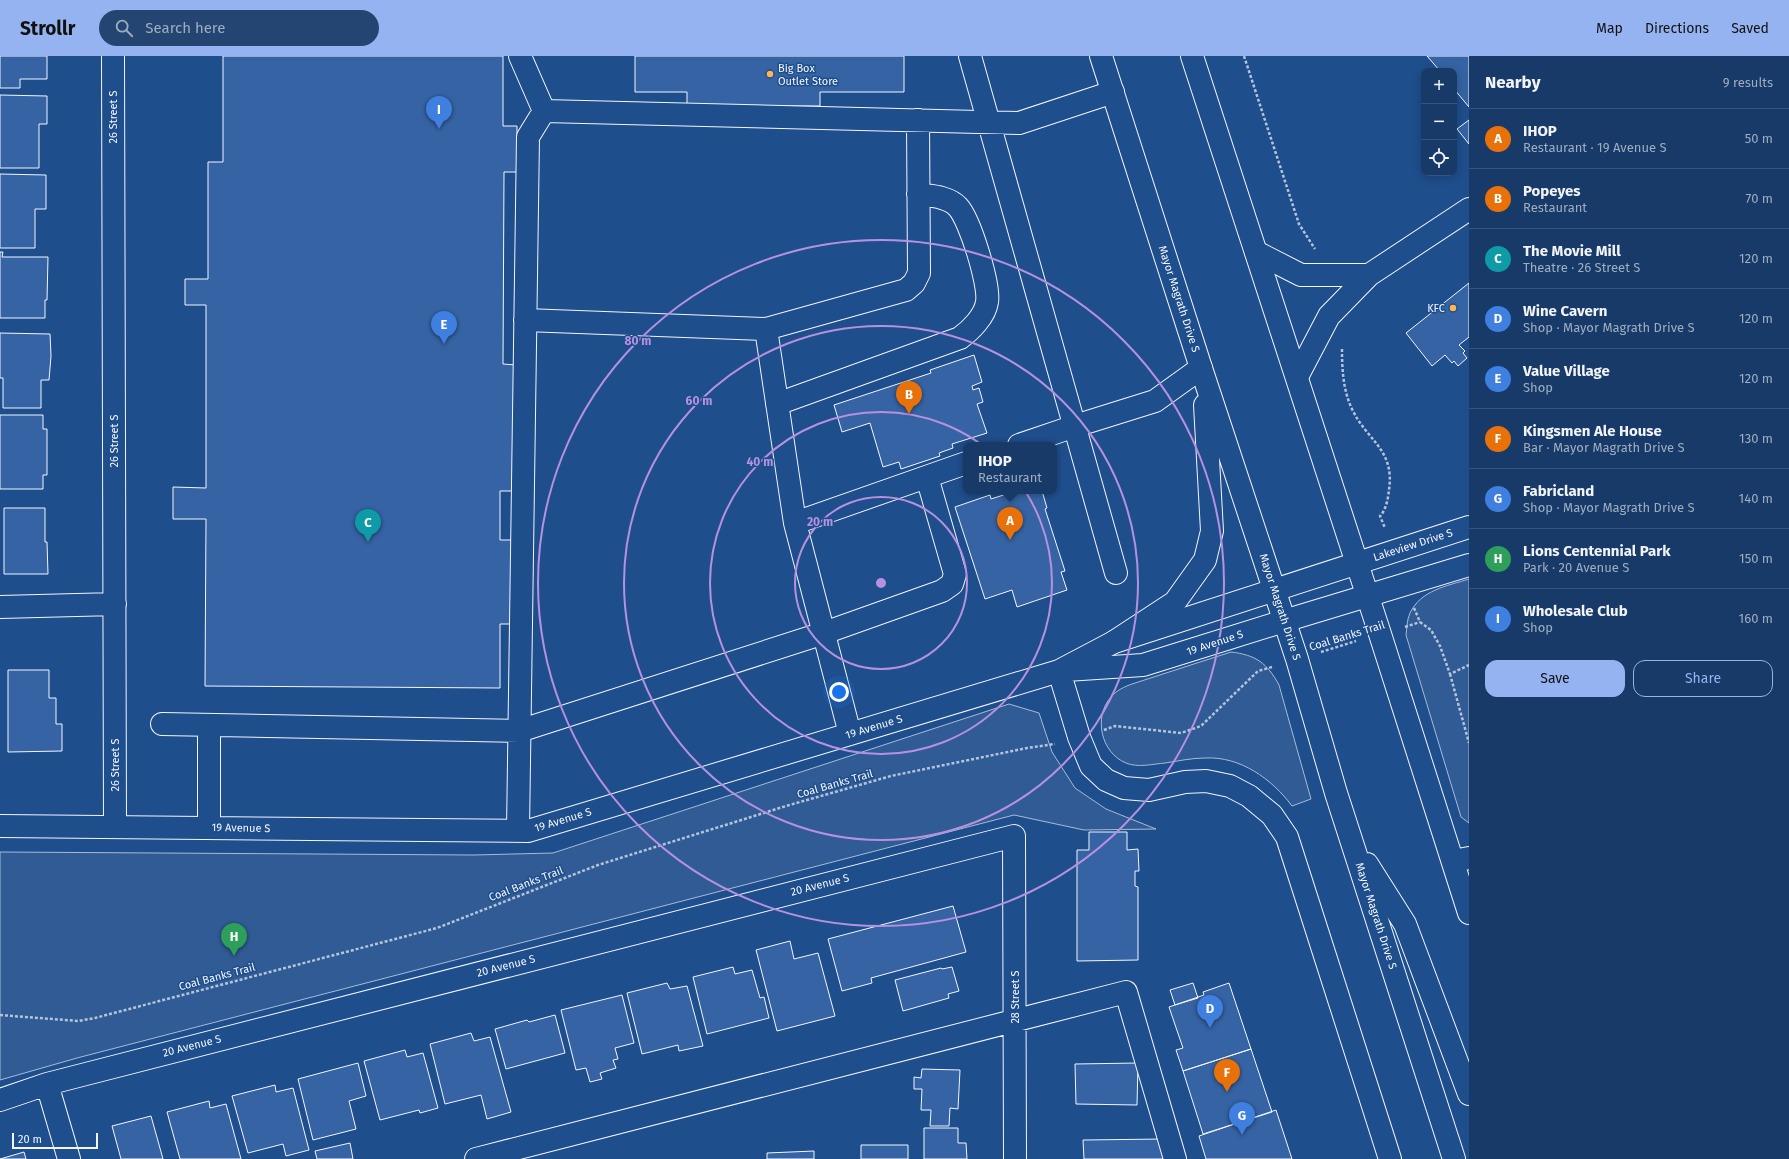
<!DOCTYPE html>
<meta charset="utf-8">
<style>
body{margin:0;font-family:"Fira Sans",sans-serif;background:#244571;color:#f1f3f6}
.controls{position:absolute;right:12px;top:12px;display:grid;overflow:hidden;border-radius:8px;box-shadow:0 2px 10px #0003}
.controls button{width:36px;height:36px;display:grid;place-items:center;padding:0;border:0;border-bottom:1px solid #36547d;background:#173a69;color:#f1f3f6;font:20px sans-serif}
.scale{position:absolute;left:12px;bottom:10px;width:86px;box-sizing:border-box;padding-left:4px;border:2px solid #f2f6ff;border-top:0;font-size:11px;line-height:14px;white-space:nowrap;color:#f2f6ff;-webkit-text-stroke:3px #1f4e8c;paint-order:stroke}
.you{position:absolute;left:839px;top:636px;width:14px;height:14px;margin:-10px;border:3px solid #fff;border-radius:50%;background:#1a73e8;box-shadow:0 0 0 6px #1a73e833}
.badge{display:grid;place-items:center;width:26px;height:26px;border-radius:50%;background:#95b2f1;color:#fff;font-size:13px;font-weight:700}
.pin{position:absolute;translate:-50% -33px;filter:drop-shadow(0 1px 2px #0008)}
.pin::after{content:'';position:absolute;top:21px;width:14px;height:12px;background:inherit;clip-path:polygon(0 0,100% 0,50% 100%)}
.popup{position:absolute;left:963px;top:386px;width:94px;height:52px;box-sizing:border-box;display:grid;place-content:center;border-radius:8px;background:#173a69;filter:drop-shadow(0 1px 3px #0005);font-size:13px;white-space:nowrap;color:#9eadc0}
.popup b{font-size:15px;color:#f1f3f6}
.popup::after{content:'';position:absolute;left:50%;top:100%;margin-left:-8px;border:8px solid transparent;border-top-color:#173a69}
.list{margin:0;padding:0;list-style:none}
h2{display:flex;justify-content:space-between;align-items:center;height:52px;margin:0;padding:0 16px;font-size:17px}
h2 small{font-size:13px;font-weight:400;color:#9eadc0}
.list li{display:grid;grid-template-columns:26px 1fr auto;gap:12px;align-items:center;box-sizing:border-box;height:60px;padding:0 16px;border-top:1px solid #36547d}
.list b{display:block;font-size:15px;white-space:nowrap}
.list p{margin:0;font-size:13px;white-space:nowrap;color:#9eadc0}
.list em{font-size:13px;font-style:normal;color:#9eadc0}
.actions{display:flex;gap:8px;padding:12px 16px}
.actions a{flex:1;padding:9px 0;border:1px solid #95b2f1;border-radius:12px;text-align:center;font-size:14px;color:#95b2f1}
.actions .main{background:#95b2f1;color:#111}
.icon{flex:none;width:22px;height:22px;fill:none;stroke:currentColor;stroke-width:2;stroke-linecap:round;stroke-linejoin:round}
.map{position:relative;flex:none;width:1469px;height:1103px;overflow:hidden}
header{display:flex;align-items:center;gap:24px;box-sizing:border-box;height:56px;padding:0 20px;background:#95b2f1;color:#111}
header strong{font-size:19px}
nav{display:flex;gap:22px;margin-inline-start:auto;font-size:14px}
.search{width:280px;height:36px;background:#244571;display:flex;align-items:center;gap:10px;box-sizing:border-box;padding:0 14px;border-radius:22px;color:#9eadc0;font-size:15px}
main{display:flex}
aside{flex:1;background:#173a69}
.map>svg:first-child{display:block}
.green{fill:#305b95;stroke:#a8bbd7}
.building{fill:#3563a3;stroke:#f2f6ff}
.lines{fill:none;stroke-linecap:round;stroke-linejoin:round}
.minor-casing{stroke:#f2f6ff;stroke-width:24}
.major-casing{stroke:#f2f6ff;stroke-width:24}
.path{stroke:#b3c4dc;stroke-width:2.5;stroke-dasharray:3 2;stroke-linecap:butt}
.minor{stroke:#1f4e8c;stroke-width:22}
.major{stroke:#1f4e8c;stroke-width:22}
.ring{fill:none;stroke:#b691df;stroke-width:2}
.poi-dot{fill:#ffb74d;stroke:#1f4e8c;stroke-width:1.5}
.labels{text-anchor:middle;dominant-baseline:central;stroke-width:3;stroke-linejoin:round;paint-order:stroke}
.poi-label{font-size:11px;fill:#f2f6ff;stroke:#1f4e8c;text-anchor:start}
.street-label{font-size:11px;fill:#f2f6ff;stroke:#1f4e8c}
.centre{fill:#b691df;stroke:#1f4e8c;stroke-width:2}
.ring-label{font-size:12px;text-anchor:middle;font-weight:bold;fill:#b691df;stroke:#1f4e8c;stroke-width:3;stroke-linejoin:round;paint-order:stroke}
</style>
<header>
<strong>Strollr</strong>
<div class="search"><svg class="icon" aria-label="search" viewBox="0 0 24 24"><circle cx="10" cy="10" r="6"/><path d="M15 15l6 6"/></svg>Search here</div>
<nav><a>Map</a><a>Directions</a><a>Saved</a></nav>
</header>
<main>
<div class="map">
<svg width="1469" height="1103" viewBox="0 0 1469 1103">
<rect width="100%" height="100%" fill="#1f4e8c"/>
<!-- green -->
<path class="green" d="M1469,523V767L1461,761L1406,579C1407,572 1407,563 1410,557C1421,534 1447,530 1469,523Z
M1231,596C1256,599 1267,607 1279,629L1311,743L1292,750C1272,723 1240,700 1205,702C1192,702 1178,705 1165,707C1153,708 1138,712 1126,707C1101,697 1093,661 1111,641C1117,634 1124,631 1132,628Z
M1009,648L1039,657L1052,696L1075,732L1106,753L1156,773L1084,774L1014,759L77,1002L0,1024V796L474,799L553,797Z"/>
<!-- building -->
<path class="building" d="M0,0H47V23H20V32H0Z
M223,0H503V70H517V116H504L503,308L516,309L514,435H500V484H515L514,568H500V632L205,630L206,463H173V431L206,432V249H185V223H208V106H223Z
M635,0H904V36H820V50H687V36H635Z
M1427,0H1469V51L1454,33V15H1440Z
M0,39L47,40V68H39V112H0Z
M1469,64V88L1457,73Z
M0,118L46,119V153H35V192H0Z
M0,196H3L2,201H48L47,244H45V262H0Z
M1469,227V281L1459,289L1465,295L1463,297L1467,302L1458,310L1454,305L1452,307L1445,299L1432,310L1406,277Z
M0,277L50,278L51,300L49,324H41V352H3V322H0Z
M974,299L982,326L972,330L973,334L979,332L983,346L977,348L987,377L952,388L953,392L939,397L940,400L901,413L899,406L883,411L870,367L842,376L834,349L931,317L930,314Z
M0,359H43V373H47V419H43V433H0Z
M1016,435H1042L1047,452L1045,453L1065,515L1061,516L1067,534L1017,551L1012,534L985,543L955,451L990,439L991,443Z
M4,452H45V486H47L48,518H4Z
M8,614H49V642H56V668H62V695L8,696Z
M1089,776H1127V794L1138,793L1139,815H1135V830L1138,831V904L1077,905V794H1089Z
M953,850L966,896L871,922L872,927L842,935L828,883Z
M790,885L794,903L818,897L835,960L777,975L756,894Z
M733,911L735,918L752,914L760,942L764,941L769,962L707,978L693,921Z
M952,911L959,935L948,938L949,942L903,955L895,924L941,912L942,913Z
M667,927L670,933L687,930L703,990L679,995L678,989L642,998L627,937Z
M1193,927L1198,942L1175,949L1170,934Z
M1229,927L1251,993L1183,1015L1176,994L1183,992L1169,951L1204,939L1203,936Z
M622,939L634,987L615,992L618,1003L613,1004L616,1012L600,1017L602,1023L590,1026L586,1012L576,1014L561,954Z
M555,959L565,997L506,1013L495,973L527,964L529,966Z
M471,977L474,985L490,981L511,1056L487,1063L481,1039L445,1048L430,988Z
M1251,993L1272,1056L1203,1078L1183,1015Z
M405,994L407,1001L423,997L438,1052L420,1057L419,1054L380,1064L364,1005Z
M358,1007L366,1040L349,1045L356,1073L313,1084L298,1023Z
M1138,1007L1137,1049L1076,1048L1075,1008Z
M922,1013L960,1014L958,1053L950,1052L949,1070H930L931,1054H921L922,1033H914V1021L921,1022Z
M275,1029L276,1036L293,1032L309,1094L286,1100L283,1088L248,1097L232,1040Z
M209,1045L210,1052L226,1048L241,1103H180L167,1056Z
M1276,1054L1292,1103H1206L1199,1080Z
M151,1060L163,1103H121L112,1070Z
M924,1072H958V1087H966L967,1103H924Z
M1163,1083V1103H1084L1083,1084Z
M350,1087L353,1103H317L315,1095Z
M861,1089H908V1103H861Z
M814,1095V1103H767V1097Z
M24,1096L26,1103H0Z"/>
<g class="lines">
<defs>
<path id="minor" d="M113,0L115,770
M520,0L544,55L1019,67L1113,36
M970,0L1116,517
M1256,196L1301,219H1369
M525,264L766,273
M1297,321L1329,260L1369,219L1469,153
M777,348L960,282C971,274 985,260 987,246C990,229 970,164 958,151C949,141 932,140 918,138
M1019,389L1075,370L1155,345L1201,312
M795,467L966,407
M0,551L115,548
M1066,614L1143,609L1284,565L1469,509
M1059,615L1079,681L1091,710L1106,724L1124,732L1149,734L1185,726L1206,725L1230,730L1249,740L1272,759L1287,781L1390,1103
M162,668L519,675L824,577L942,535L952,528L955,518L927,421
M850,678L795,467L766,273L906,234L914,227L919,217L918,64
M0,770L528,775L1059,615L1114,586L1469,471
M209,771V669
M518,775L528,81L544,55
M1453,805L1469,802
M47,1028L69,1103
M0,1044L47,1028L1014,780L1015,1103
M476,1103L1126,936L1175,1103"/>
<path id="major" d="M1101,0L1201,312L1297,603L1336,737L1454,1103
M1192,0L1380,578L1469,857
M1114,586L1175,546L1205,504L1212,475L1205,349
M1367,808L1405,868L1469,1038"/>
</defs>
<!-- minor casing -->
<use href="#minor" class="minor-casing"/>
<!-- major casing -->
<use href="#major" class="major-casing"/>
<!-- path -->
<path class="path" d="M1244,0L1299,168L1315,193
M1342,293C1342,313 1343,334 1352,353C1367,385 1395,393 1389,434C1388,443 1386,454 1380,460L1385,472
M1414,552L1420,566
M1420,566L1431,574L1440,590L1450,618L1469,609
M1405,571L1420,566
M1321,596L1356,585
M1450,618L1469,687
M1104,674L1115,670L1181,677L1201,670L1258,615L1272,611
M0,959L78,965L95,962L437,872L598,809L786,750L891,720L1027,692L1055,688"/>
<!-- minor -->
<use href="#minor" class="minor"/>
<!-- major -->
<use href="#major" class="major"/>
</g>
<!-- distance rings -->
<g class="ring">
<circle cx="881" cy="527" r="86"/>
<circle cx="881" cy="527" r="171"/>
<circle cx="881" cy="527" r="257"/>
<circle cx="881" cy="527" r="343"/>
</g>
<!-- markers -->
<g class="poi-dot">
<circle cx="770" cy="18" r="4"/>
<circle cx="1453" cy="252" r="4"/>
</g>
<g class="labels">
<!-- poi labels -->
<g class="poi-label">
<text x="778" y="12">Big Box<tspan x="778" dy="13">Outlet Store</tspan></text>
<text x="1445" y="252" text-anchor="end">KFC</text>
</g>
<!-- street labels -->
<g class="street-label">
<text transform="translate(113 61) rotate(-90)">26 Street S</text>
<text transform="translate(1179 243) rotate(72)">Mayor Magrath Drive S</text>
<text transform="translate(114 385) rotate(-90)">26 Street S</text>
<text transform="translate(1413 489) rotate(-18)">Lakeview Drive S</text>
<text transform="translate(1280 551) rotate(72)">Mayor Magrath Drive S</text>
<text transform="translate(1347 580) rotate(-17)">Coal Banks Trail</text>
<text transform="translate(1215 587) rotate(-18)">19 Avenue S</text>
<text transform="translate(874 671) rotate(-17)">19 Avenue S</text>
<text transform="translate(115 709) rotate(-90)">26 Street S</text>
<text transform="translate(835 728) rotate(-16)">Coal Banks Trail</text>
<text transform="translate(563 764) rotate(-17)">19 Avenue S</text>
<text transform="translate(241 772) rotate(1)">19 Avenue S</text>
<text transform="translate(526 828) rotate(-21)">Coal Banks Trail</text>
<text transform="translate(820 829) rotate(-14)">20 Avenue S</text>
<text transform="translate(1376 860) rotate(72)">Mayor Magrath Drive S</text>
<text transform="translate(506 910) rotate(-14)">20 Avenue S</text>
<text transform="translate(217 921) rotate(-15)">Coal Banks Trail</text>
<text transform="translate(1015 941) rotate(-90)">28 Street S</text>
<text transform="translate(192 990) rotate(-14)">20 Avenue S</text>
</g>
</g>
<circle cx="881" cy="527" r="6" class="centre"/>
<g class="ring-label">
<text x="638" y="289">80 m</text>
<text x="699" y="349">60 m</text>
<text x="760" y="410">40 m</text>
<text x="820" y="470">20 m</text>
</g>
</svg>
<div class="controls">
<button>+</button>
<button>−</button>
<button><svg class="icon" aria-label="locate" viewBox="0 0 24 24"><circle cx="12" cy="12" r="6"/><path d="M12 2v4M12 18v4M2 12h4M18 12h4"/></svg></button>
</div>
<div class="scale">20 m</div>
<div class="you"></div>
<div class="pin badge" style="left:1010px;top:484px;background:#e8710a">A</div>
<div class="popup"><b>IHOP</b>Restaurant</div>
<div class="pin badge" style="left:909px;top:358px;background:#e8710a">B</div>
<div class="pin badge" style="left:368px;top:486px;background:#0f9aa8">C</div>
<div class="pin badge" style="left:1210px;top:972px;background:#3f7fe0">D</div>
<div class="pin badge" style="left:444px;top:288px;background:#3f7fe0">E</div>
<div class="pin badge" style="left:1227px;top:1036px;background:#e8710a">F</div>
<div class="pin badge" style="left:1242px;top:1079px;background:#3f7fe0">G</div>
<div class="pin badge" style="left:234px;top:900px;background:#2e9e5b">H</div>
<div class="pin badge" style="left:439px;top:73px;background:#3f7fe0">I</div>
</div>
<aside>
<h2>Nearby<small>9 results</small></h2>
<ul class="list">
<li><span class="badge" style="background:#e8710a">A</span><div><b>IHOP</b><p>Restaurant · 19 Avenue S</p></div><em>50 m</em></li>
<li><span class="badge" style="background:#e8710a">B</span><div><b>Popeyes</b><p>Restaurant</p></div><em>70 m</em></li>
<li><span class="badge" style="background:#0f9aa8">C</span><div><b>The Movie Mill</b><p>Theatre · 26 Street S</p></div><em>120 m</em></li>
<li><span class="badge" style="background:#3f7fe0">D</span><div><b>Wine Cavern</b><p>Shop · Mayor Magrath Drive S</p></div><em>120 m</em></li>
<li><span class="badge" style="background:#3f7fe0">E</span><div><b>Value Village</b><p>Shop</p></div><em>120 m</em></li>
<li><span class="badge" style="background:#e8710a">F</span><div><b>Kingsmen Ale House</b><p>Bar · Mayor Magrath Drive S</p></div><em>130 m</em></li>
<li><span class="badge" style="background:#3f7fe0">G</span><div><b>Fabricland</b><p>Shop · Mayor Magrath Drive S</p></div><em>140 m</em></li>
<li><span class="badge" style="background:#2e9e5b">H</span><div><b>Lions Centennial Park</b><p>Park · 20 Avenue S</p></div><em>150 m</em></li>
<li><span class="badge" style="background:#3f7fe0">I</span><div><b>Wholesale Club</b><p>Shop</p></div><em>160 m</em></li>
</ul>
<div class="actions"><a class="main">Save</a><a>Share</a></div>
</aside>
</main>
